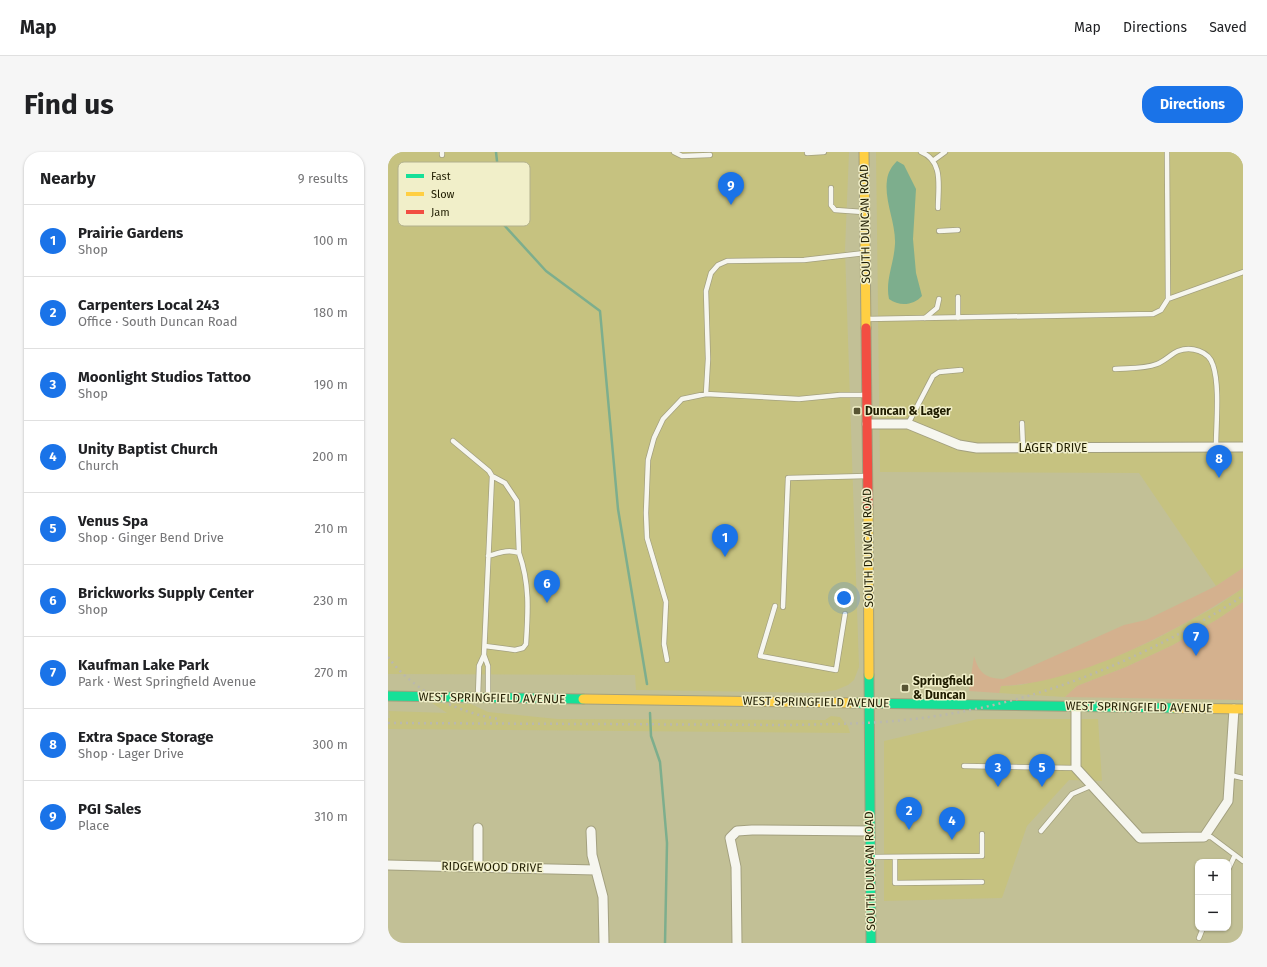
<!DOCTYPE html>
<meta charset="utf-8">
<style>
body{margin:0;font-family:"Fira Sans",sans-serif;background:#f6f6f6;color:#202124}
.controls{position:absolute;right:12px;bottom:12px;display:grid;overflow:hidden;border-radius:8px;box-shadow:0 1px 3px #0004}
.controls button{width:36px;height:36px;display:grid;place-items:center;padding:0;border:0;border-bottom:1px solid #e0e0e0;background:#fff;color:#202124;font:20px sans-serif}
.you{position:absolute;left:456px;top:446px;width:14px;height:14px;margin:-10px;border:3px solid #fff;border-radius:50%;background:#1a73e8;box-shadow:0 0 0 6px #1a73e833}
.badge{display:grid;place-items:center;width:26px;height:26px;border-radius:50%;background:#1a73e8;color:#fff;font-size:13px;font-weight:700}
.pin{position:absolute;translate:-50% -33px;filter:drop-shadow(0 1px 2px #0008)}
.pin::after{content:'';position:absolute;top:21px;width:14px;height:12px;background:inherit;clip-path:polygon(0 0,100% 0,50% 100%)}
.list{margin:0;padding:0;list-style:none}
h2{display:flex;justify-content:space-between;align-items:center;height:52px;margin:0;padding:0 16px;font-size:17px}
h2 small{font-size:13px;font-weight:400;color:#757577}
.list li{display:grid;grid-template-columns:26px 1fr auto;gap:12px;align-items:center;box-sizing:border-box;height:72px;padding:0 16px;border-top:1px solid #e0e0e0}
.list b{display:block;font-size:15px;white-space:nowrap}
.list p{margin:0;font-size:13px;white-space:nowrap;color:#757577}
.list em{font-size:13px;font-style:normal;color:#757577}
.map{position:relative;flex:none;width:855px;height:791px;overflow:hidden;border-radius:16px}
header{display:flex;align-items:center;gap:24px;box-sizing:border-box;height:56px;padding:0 20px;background:#fff;border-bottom:1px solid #e0e0e0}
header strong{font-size:19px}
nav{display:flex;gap:22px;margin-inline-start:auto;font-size:14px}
.intro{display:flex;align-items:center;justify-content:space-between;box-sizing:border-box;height:96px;padding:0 24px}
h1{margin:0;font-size:28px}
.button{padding:10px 18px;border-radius:16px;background:#1a73e8;color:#fff;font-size:14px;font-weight:700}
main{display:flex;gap:24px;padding:0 24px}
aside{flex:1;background:#fff;border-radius:16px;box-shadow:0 1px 3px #0004}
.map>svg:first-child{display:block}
.built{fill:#c6c280}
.green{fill:#d4b18e}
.water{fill:#7dae8d}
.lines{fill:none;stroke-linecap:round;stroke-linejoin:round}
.stream{stroke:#7dae8d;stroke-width:2.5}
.lane-casing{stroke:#a3a07f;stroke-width:6}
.street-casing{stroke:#a3a07f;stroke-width:11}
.fast-casing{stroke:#a3a07f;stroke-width:11}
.slow-casing{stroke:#a3a07f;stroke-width:11}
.jam-casing{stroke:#a3a07f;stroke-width:11}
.lane{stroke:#f6f6ef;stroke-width:4.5}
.street{stroke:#f6f6ef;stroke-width:9}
.fast{stroke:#16e098;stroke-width:9}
.slow{stroke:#ffcf43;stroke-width:9}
.jam{stroke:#f24e42;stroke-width:9}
.rail{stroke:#bab8ad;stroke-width:2.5;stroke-dasharray:2 4;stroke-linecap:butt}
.poi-dot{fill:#585534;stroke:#f1efc9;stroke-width:1.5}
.labels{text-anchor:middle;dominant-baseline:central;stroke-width:3;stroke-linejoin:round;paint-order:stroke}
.street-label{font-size:12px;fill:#1f1c00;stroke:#f1efc9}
.poi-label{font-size:12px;font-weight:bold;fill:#1f1c00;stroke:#f1efc9;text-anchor:start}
.key{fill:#f1efc9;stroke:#b2b08d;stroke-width:1}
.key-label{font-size:11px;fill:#1f1c00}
</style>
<header>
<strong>Map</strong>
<nav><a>Map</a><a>Directions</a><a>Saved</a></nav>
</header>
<div class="intro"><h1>Find us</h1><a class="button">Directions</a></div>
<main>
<aside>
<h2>Nearby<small>9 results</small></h2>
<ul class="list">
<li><span class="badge">1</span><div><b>Prairie Gardens</b><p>Shop</p></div><em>100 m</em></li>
<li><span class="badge">2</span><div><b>Carpenters Local 243</b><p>Office · South Duncan Road</p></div><em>180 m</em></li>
<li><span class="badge">3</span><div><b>Moonlight Studios Tattoo</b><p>Shop</p></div><em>190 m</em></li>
<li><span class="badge">4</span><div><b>Unity Baptist Church</b><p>Church</p></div><em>200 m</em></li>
<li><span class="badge">5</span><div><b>Venus Spa</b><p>Shop · Ginger Bend Drive</p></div><em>210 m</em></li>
<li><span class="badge">6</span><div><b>Brickworks Supply Center</b><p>Shop</p></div><em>230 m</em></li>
<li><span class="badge">7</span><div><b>Kaufman Lake Park</b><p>Park · West Springfield Avenue</p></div><em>270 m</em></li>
<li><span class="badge">8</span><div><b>Extra Space Storage</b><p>Shop · Lager Drive</p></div><em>300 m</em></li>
<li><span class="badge">9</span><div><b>PGI Sales</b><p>Place</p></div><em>310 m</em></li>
</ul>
</aside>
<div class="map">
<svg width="855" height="791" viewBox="0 0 855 791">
<rect width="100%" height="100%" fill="#c2c096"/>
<!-- built -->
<path class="built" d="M0,0H461L457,98L471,515L466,528L460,533L448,538L429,541L248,538L247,523L0,522Z
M488,0H855V416L828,434L751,321L492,320Z
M855,436V450L830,467L785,493L738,515L689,534L677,545L611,541L613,534L633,533L687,519L734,502L766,488L829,454Z
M44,551L83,552L100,560L169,567L437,568L443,564L452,565L460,574L462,581L0,577V566H2L1,559L59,561Z
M590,567H710L714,629L681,628L639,674L614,746L496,749V589Z"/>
<!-- green -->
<path class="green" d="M855,416V436C792,478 689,532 613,534L611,541L581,539L586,504C591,521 597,526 615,527L736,473L758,468L828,434Z
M855,450V548L677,545L689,534L738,515L785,493L830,467Z"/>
<!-- water -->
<path class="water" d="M509,9L516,13L528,37L525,87L528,121L534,144C526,153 512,155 501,147C497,128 506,112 507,92C508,71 496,49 499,28C500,20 504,14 509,9Z"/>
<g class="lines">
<!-- stream -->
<path class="stream" d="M108,0L116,73L158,119L212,159L230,357L259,532
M262,561L263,584L272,610L279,691L277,791"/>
<defs>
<path id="lane" d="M54,0V3
M286,0L294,4L322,3
M533,0C556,9 550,35 550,56
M419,1L436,0
M546,8L557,0
M443,36V53L447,58L475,60
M551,79L570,78
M570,145V166
M780,147L855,120
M537,166L549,156L551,147
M478,167L765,162L773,158L780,147L779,0
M727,217C741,216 756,217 769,212C777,209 783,202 790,199C803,194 821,199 825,213C832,234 828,272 828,295
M318,242L320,207L318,139L323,121L330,113L339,109L416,108L477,101
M634,271L635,296
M520,272L545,224L551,220L573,218
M65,289L101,319L104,324L96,503L100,514V544
M104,324L117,331L129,349L131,401
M387,454L372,504L448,518L457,462
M395,455L400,326L479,324
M97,494L127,498L135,496L138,492C140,460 142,432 131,401C120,397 111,401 100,404
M279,508L276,492L278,450L259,386L258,361L260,308L266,286L275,267L294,247L318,242L411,247L452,243H477
M90,544L91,514L96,503
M576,614L688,616
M842,623L855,626
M653,679L684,642L705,633
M816,685H823L855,709
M484,705L594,704V682
M507,705V731L594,730
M840,718L847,703
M811,786L815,776"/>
<path id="street" d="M479,272H520L571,293L589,296L855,295
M688,554V616L752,686L816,685L840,649L846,557
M203,679L204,703L215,745L216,791
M0,713L208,718
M90,715V676
M349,791L348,715L342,686L349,679L364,678L481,679"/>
<path id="fast" d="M481,523L483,791
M0,544L195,547
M468,551L787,556"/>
<path id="slow" d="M476,0L478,176
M480,355L481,523
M195,547L468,551
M787,556L855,557"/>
<path id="jam" d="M478,176L480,355"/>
</defs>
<!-- lane casing -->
<use href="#lane" class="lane-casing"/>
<!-- street casing -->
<use href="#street" class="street-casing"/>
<!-- fast casing -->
<use href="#fast" class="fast-casing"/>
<!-- slow casing -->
<use href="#slow" class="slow-casing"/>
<!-- jam casing -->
<use href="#jam" class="jam-casing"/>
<!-- lane -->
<use href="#lane" class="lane"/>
<!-- street -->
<use href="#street" class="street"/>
<!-- fast -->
<use href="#fast" class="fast"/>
<!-- slow -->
<use href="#slow" class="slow"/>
<!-- jam -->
<use href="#jam" class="jam"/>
<!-- rail -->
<path class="rail" d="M0,505C25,539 70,561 111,567
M0,571L400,573C445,572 489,572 533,566C648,552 758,507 855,444"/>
</g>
<!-- markers -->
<g class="poi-dot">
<rect x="465" y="255" width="8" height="8" rx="2"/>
<rect x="513" y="532" width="8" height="8" rx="2"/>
</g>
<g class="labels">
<!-- street labels -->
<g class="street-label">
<text transform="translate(477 72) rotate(-91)">SOUTH DUNCAN ROAD</text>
<text x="665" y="296">LAGER DRIVE</text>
<text transform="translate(480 396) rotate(-91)">SOUTH DUNCAN ROAD</text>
<text transform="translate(104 546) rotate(1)">WEST SPRINGFIELD AVENUE</text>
<text transform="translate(428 550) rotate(1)">WEST SPRINGFIELD AVENUE</text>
<text transform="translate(751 555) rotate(1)">WEST SPRINGFIELD AVENUE</text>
<text transform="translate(104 715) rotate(1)">RIDGEWOOD DRIVE</text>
<text transform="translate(482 719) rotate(-91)">SOUTH DUNCAN ROAD</text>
</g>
<!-- poi labels -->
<g class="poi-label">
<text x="477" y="259">Duncan &amp; Lager</text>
<text x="525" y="529">Springfield<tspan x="525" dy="14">&amp; Duncan</tspan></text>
</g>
</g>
<!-- legend -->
<rect x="10" y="10" width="132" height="64" rx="6" class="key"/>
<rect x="18" y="22" width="18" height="4" fill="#16e098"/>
<rect x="18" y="40" width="18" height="4" fill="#ffcf43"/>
<rect x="18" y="58" width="18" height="4" fill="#f24e42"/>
<g class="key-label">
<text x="43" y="28">Fast</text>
<text x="43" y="46">Slow</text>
<text x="43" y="64">Jam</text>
</g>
</svg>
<div class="controls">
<button>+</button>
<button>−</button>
</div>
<div class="you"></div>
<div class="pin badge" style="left:337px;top:405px">1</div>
<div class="pin badge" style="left:521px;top:678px">2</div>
<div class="pin badge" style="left:610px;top:635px">3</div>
<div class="pin badge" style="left:564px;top:688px">4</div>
<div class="pin badge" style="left:654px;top:635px">5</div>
<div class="pin badge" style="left:159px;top:451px">6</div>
<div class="pin badge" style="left:808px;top:504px">7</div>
<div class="pin badge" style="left:831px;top:326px">8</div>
<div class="pin badge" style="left:343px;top:53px">9</div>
</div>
</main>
